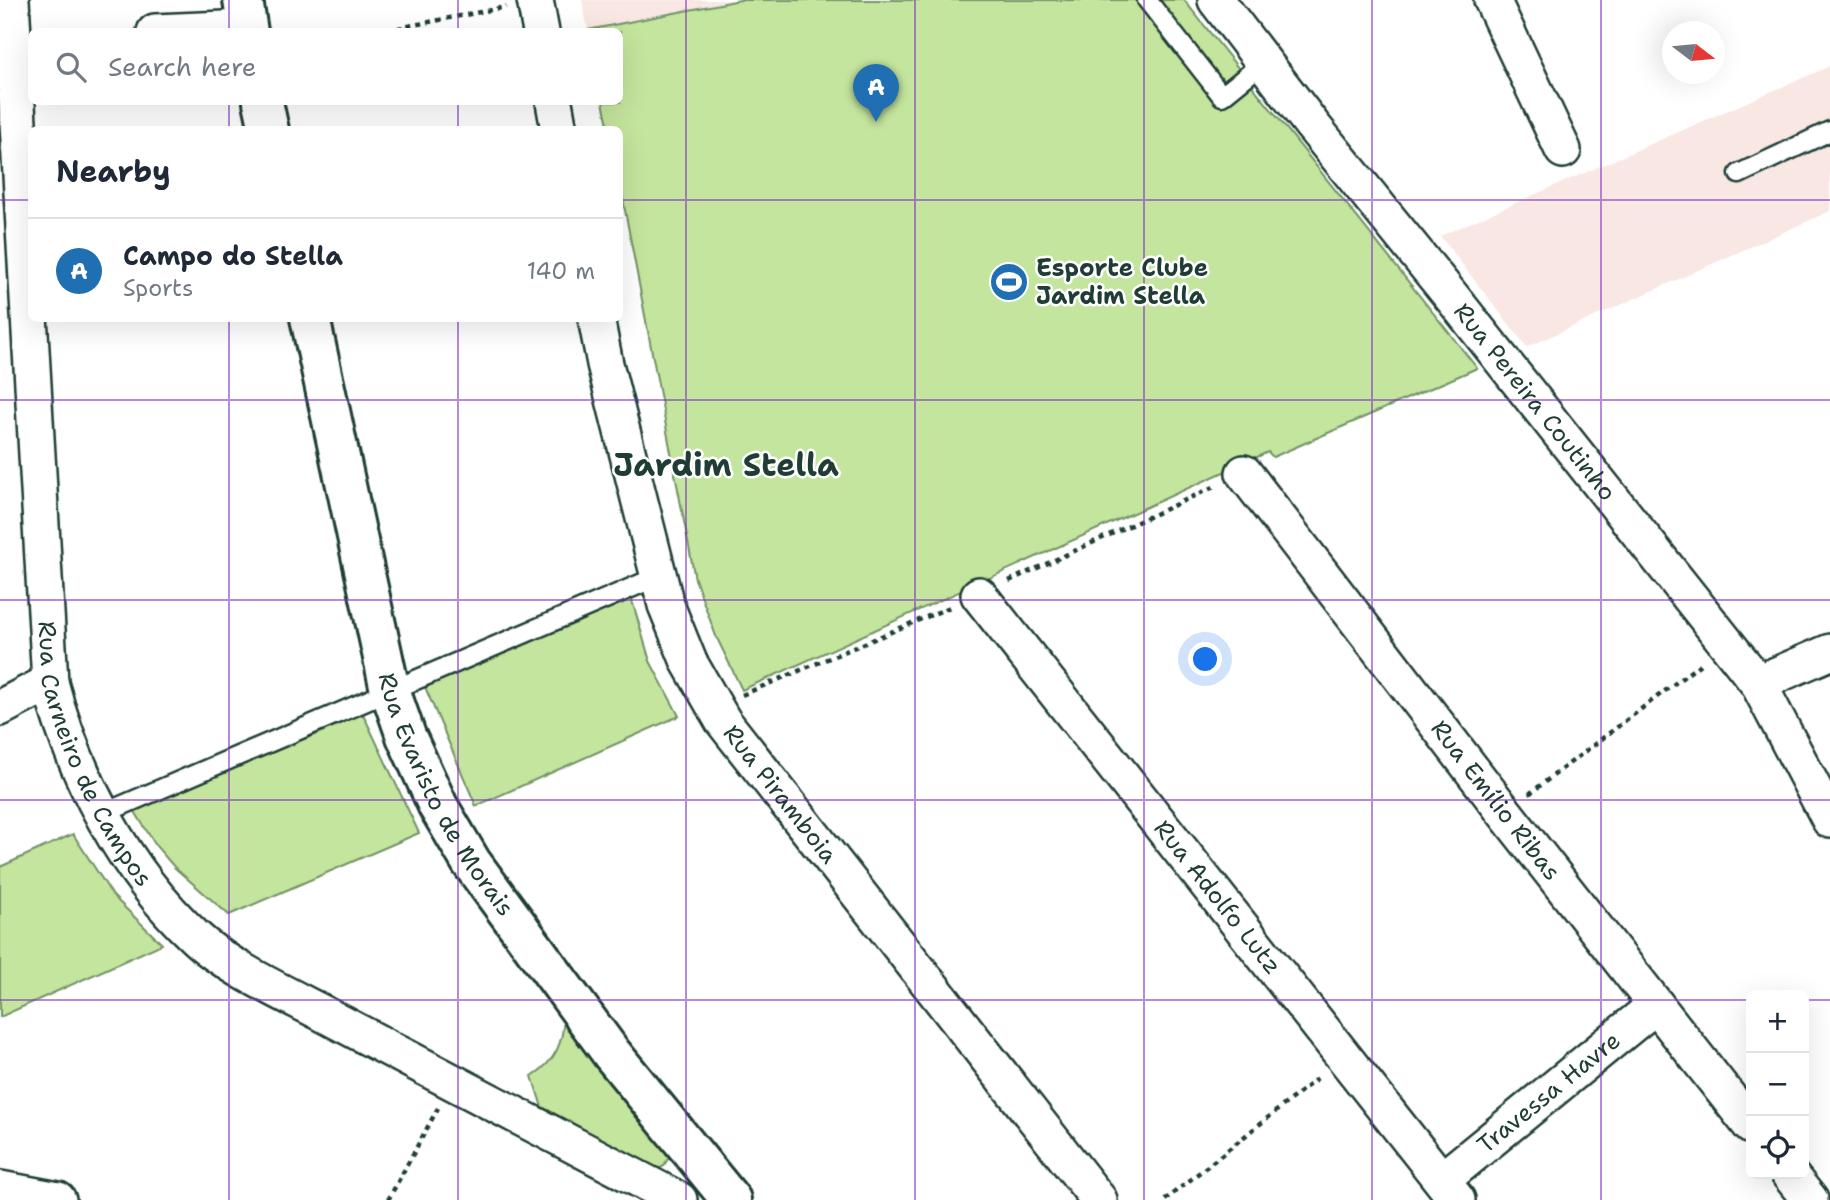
<!DOCTYPE html>
<meta charset="utf-8">
<style>
body{margin:0;font-family:"Shantell Sans",sans-serif;background:#f6f6f7;color:#1f2937}
.controls{position:absolute;right:21px;bottom:21px;display:grid;overflow:hidden;border-radius:10px;box-shadow:0 7px 28px #0002}
.controls button{width:63px;height:63px;display:grid;place-items:center;padding:0;border:0;border-bottom:2px solid #e0e1e3;background:#fff;color:#1f2937;font:35px sans-serif}
.compass{position:absolute;left:1662px;top:21px;width:63px;height:63px;border-radius:50%;background:#fff;box-shadow:0 7px 28px #0002;rotate:106deg}
.you{position:absolute;left:1206px;top:660px;width:24px;height:24px;margin:-18px;border:5px solid #fff;border-radius:50%;background:#1a73e8;box-shadow:0 0 0 10px #1a73e833}
.badge{display:grid;place-items:center;width:46px;height:46px;border-radius:50%;background:#1f6fb2;color:#fff;font-size:23px;font-weight:700}
.pin{position:absolute;translate:-50% -58px;filter:drop-shadow(0 2px 4px #0008)}
.pin::after{content:'';position:absolute;top:37px;width:24px;height:21px;background:inherit;clip-path:polygon(0 0,100% 0,50% 100%)}
.list{margin:0;padding:0;list-style:none}
h2{display:flex;justify-content:space-between;align-items:center;height:91px;margin:0;padding:0 28px;font-size:30px}
h2 small{font-size:23px;font-weight:400;color:#747a83}
.list li{display:grid;grid-template-columns:46px 1fr auto;gap:21px;align-items:center;box-sizing:border-box;height:105px;padding:0 28px;border-top:2px solid #e0e1e3}
.list b{display:block;font-size:26px;white-space:nowrap}
.list p{margin:0;font-size:23px;white-space:nowrap;color:#747a83}
.list em{font-size:23px;font-style:normal;color:#747a83}
.icon{flex:none;width:38px;height:38px;fill:none;stroke:currentColor;stroke-width:2;stroke-linecap:round;stroke-linejoin:round}
.map{position:relative;flex:none;width:1830px;height:1200px;overflow:hidden}
.search{position:absolute;background:#fff;box-shadow:0 7px 28px #0002;left:28px;top:28px;width:595px;height:77px;display:flex;align-items:center;gap:18px;box-sizing:border-box;padding:0 24px;border-radius:10px;color:#747a83;font-size:26px}
.panel{position:absolute;background:#fff;box-shadow:0 7px 28px #0002;left:28px;top:126px;width:595px;height:196px;border-radius:10px}
.map>svg:first-child{display:block}
.built{fill:#f8e7e3}
.green{fill:#c4e59d;stroke:#729168;stroke-width:2}
.lines{fill:none;stroke-linecap:round;stroke-linejoin:round}
.service-casing{stroke:#1f3d34;stroke-width:23}
.minor-casing{stroke:#1f3d34;stroke-width:40}
.tertiary-casing{stroke:#1f3d34;stroke-width:44}
.path{stroke:#1f3d34;stroke-width:4.5;stroke-dasharray:5 5;stroke-linecap:butt}
.service{stroke:#fff;stroke-width:18}
.minor{stroke:#fff;stroke-width:35}
.tertiary{stroke:#fff;stroke-width:38}
.grid{fill:none;stroke:#7b2cbf;stroke-width:2;stroke-opacity:0.55}
.labels{text-anchor:middle;dominant-baseline:central;stroke-width:5;stroke-linejoin:round;paint-order:stroke}
.poi-label{font-size:24px;font-weight:bold;fill:#1f3d34;stroke:#fff;text-anchor:start}
.street-label{font-size:24px;fill:#1f3d34;stroke:#fff}
.district-label{font-size:32px;font-weight:bold;fill:#1f3d34;stroke:#fff}
</style>
<div class="map">
<svg width="1830" height="1200" viewBox="0 0 1830 1200">
<rect width="100%" height="100%" fill="#fff"/>
<filter id="ink" filterUnits="userSpaceOnUse"><feTurbulence type="fractalNoise" baseFrequency=".0143" numOctaves="2"/><feDisplacementMap in="SourceGraphic" scale="14" xChannelSelector="R" yChannelSelector="G"/><feConvolveMatrix kernelMatrix="1 2 1 2 8 2 1 2 1" color-interpolation-filters="sRGB"/></filter>
<g filter="url(#ink)">
<!-- built -->
<path class="built" d="M582,0H740L588,30Z
M1830,66V211L1527,347L1440,236Z"/>
<!-- green -->
<path class="green" d="M740,0H1184L1477,368L1273,457L1268,452L742,690L716,636L695,579L620,184V130L609,129L603,102H620V32L588,30Z
M631,597L650,661L679,716L476,806L425,687Z
M363,714L419,833L229,915L175,868L156,846L134,810Z
M73,834L113,896L162,944L0,1017V867Z
M564,1016L668,1151L669,1157L663,1167L656,1169L542,1107L532,1076C556,1061 563,1043 564,1016Z"/>
<g class="lines">
<defs>
<path id="service" d="M1147,0L1222,96L1264,62
M1739,174L1830,131
M102,814L659,576"/>
<g id="minor">
<path id="s1" d="M11,0L50,682C73,773 125,872 195,937C230,970 297,999 341,1023C453,1083 566,1141 679,1200"/>
<path d="M535,0L541,32"/>
<path id="s2" d="M1216,0L1312,125L1455,301L1758,683L1830,820"/>
<path d="M1492,0L1563,150"/>
<path d="M155,32L248,28"/>
<path d="M554,102L559,130"/>
<path id="s3" d="M596,318L605,364L666,605L689,662L723,721L1099,1200"/>
<path id="s4" d="M1244,473L1505,813L1751,1126"/>
<path id="s5" d="M979,595L1457,1200"/>
<path d="M1758,683L1830,652"/>
<path d="M0,708L50,682"/>
<path d="M1789,1174L1810,1200"/>
<path id="s6" d="M1442,1180L1656,1005"/>
<path d="M0,1189L58,1200"/>
</g>
<g id="tertiary">
<path d="M243,0L248,32"/>
<path d="M263,102L269,130"/>
<path id="s7" d="M310,318L390,690L406,736L438,806L471,862L612,1054L731,1200"/>
</g>
</defs>
<!-- service casing -->
<use href="#service" class="service-casing"/>
<!-- minor casing -->
<use href="#minor" class="minor-casing"/>
<!-- tertiary casing -->
<use href="#tertiary" class="tertiary-casing"/>
<!-- path -->
<path class="path" d="M378,32L506,7
M1009,581L1218,485
M742,695L950,607
M1529,794L1703,662
M388,1200L438,1108
M1165,1200L1320,1076"/>
<!-- service -->
<use href="#service" class="service"/>
<!-- minor -->
<use href="#minor" class="minor"/>
<!-- tertiary -->
<use href="#tertiary" class="tertiary"/>
</g>
</g>
<!-- grid -->
<path class="grid" d="M229,0V32M458,0V32M686,0V1200M915,0V1200M1144,0V1200M1372,0V1200M1601,0V1200M229,102V130M458,102V130M0,200H32M620,200H1830M229,318V1200M458,318V1200M0,400H1830M0,600H1830M0,800H1830M0,1000H1751M1804,1000H1830"/>
<!-- icons -->
<defs>
<symbol id="stadium-disc" viewBox="-11 -11 22 22"><circle r="9.5" fill="#1f6fb2" stroke="#fff"/><path d="M0-5a6.5 5 0 1 0 0 10a6.5 5 0 1 0 0-10ZM-3.5-1.8h7v3.6h-7Z" fill="#fff"/></symbol>
</defs>
<g fill-rule="evenodd">
<use href="#stadium-disc" x="987" y="260" width="44" height="44"/>
</g>
<g class="labels">
<!-- poi labels -->
<g class="poi-label">
<text x="1036" y="268">Esporte Clube<tspan x="1036" dy="28">Jardim Stella</tspan></text>
</g>
<!-- street labels -->
<g class="street-label">
<text stroke="none"><textPath href="#s2" startOffset="513">Rua Pereira Coutinho</textPath></text>
<text stroke="none"><textPath href="#s1" startOffset="765">Rua Carneiro de Campos</textPath></text>
<text stroke="none"><textPath href="#s7" startOffset="499">Rua Evaristo de Morais</textPath></text>
<text stroke="none"><textPath href="#s3" startOffset="518">Rua Piramboia</textPath></text>
<text stroke="none"><textPath href="#s4" startOffset="413">Rua Emílio Ribas</textPath></text>
<text stroke="none"><textPath href="#s5" startOffset="385">Rua Adolfo Lutz</textPath></text>
<text stroke="none"><textPath href="#s6" startOffset="138">Travessa Havre</textPath></text>
</g>
<!-- district labels -->
<g class="district-label">
<text x="726" y="464">Jardim Stella</text>
</g>
</g>
</svg>
<div class="controls">
<button>+</button>
<button>−</button>
<button><svg class="icon" aria-label="locate" viewBox="0 0 24 24"><circle cx="12" cy="12" r="6"/><path d="M12 2v4M12 18v4M2 12h4M18 12h4"/></svg></button>
</div>
<svg class="compass" viewBox="-18 -18 36 36"><path d="M0-13l5 13h-10z" fill="#e53935"/><path d="M0 13l5-13h-10z" fill="#747a83"/></svg>
<div class="you"></div>
<div class="pin badge" style="left:876px;top:122px">A</div>
<div class="search"><svg class="icon" aria-label="search" viewBox="0 0 24 24"><circle cx="10" cy="10" r="6"/><path d="M15 15l6 6"/></svg>Search here</div>
<section class="panel">
<h2>Nearby<small></small></h2>
<ul class="list">
<li><span class="badge">A</span><div><b>Campo do Stella</b><p>Sports</p></div><em>140 m</em></li>
</ul>
</section>
</div>
